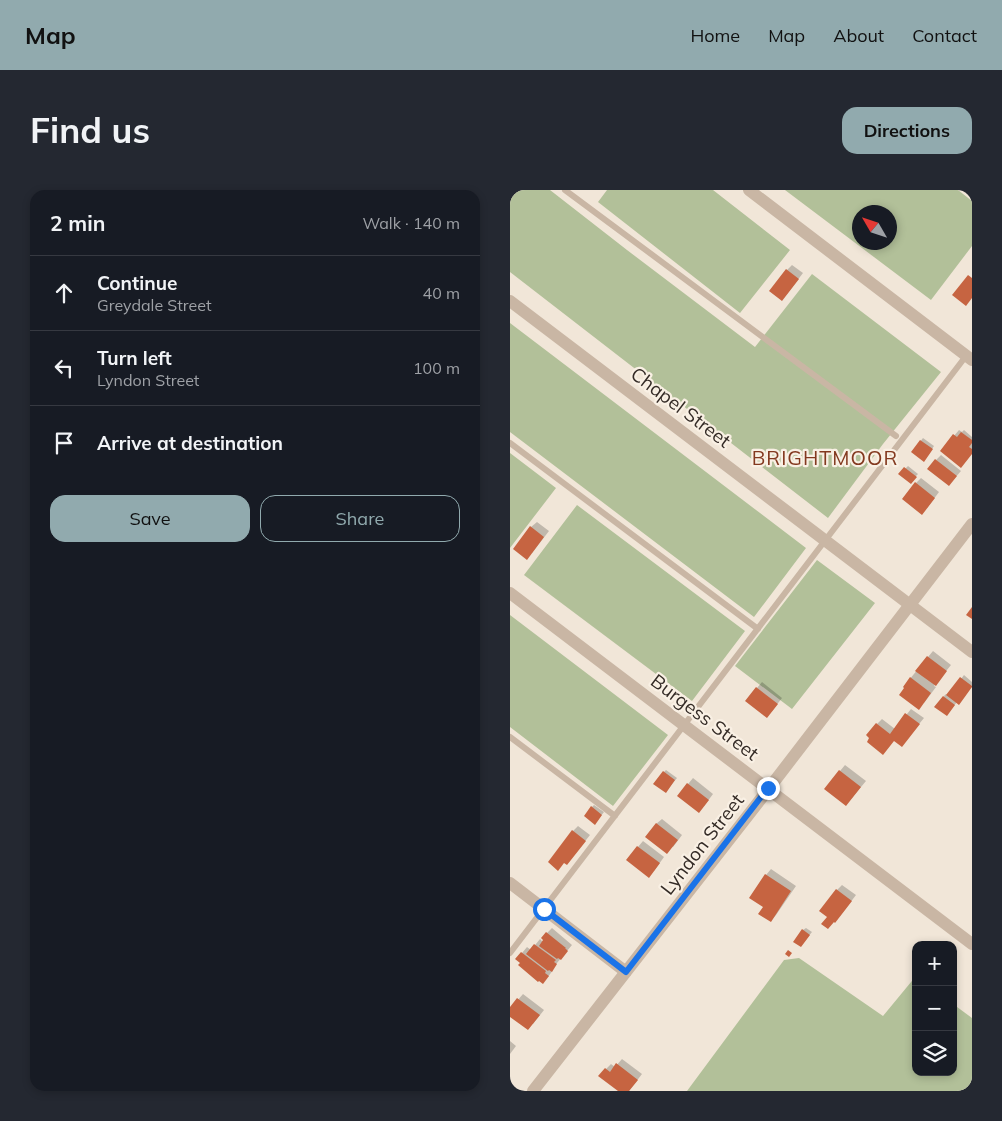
<!DOCTYPE html>
<meta charset="utf-8">
<style>
body{margin:0;font-family:Mulish,sans-serif;background:#242831;color:#f1f3f6}
.controls{position:absolute;right:15px;bottom:15px;display:grid;overflow:hidden;border-radius:10px;box-shadow:0 2px 8px #0003}
.controls button{width:45px;height:45px;display:grid;place-items:center;padding:0;border:0;border-bottom:1px solid #363941;background:#171b24;color:#f1f3f6;font:25px sans-serif}
.compass{position:absolute;left:342px;top:15px;width:45px;height:45px;border-radius:50%;background:#171b24;box-shadow:0 2px 8px #0003;rotate:309deg}
.stop{position:absolute;width:15px;height:15px;margin:-11px;border:4px solid #1a73e8;border-radius:50%;background:#fff}
.stop.end{background:#1a73e8;border-color:#fff;box-shadow:0 1px 5px #0008}
.list{margin:0;padding:0;list-style:none}
h2{display:flex;justify-content:space-between;align-items:center;height:65px;margin:0;padding:0 20px;font-size:21px}
h2 small{font-size:16px;font-weight:400;color:#9ea1a6}
.list li{display:grid;grid-template-columns:32px 1fr auto;gap:15px;align-items:center;box-sizing:border-box;height:75px;padding:0 20px;border-top:1px solid #363941}
.list b{display:block;font-size:19px;white-space:nowrap}
.list p{margin:0;font-size:16px;white-space:nowrap;color:#9ea1a6}
.list em{font-size:16px;font-style:normal;color:#9ea1a6}
.actions{display:flex;gap:10px;padding:15px 20px}
.actions a{flex:1;padding:11px 0;border:1px solid #91aaae;border-radius:15px;text-align:center;font-size:18px;color:#91aaae}
.actions .main{background:#91aaae;color:#111}
.icon{flex:none;width:28px;height:28px;fill:none;stroke:currentColor;stroke-width:2;stroke-linecap:round;stroke-linejoin:round}
.map{position:relative;flex:none;width:462px;height:901px;overflow:hidden;border-radius:15px}
header{display:flex;align-items:center;gap:30px;box-sizing:border-box;height:70px;padding:0 25px;background:#91aaae;color:#111}
header strong{font-size:24px}
nav{display:flex;gap:28px;margin-inline-start:auto;font-size:18px}
.intro{display:flex;align-items:center;justify-content:space-between;box-sizing:border-box;height:120px;padding:0 30px}
h1{margin:0;font-size:35px}
.button{padding:12px 22px;border-radius:15px;background:#91aaae;color:#111;font-size:18px;font-weight:700}
main{display:flex;gap:30px;padding:0 30px}
aside{flex:1;background:#171b24;border-radius:15px;box-shadow:0 2px 8px #0003}
.map>svg:first-child{display:block}
.green{fill:#b2c099;fill-rule:evenodd}
.shadow{fill:#0003}
.building{fill:#c66441}
.lines{fill:none;stroke-linecap:round;stroke-linejoin:round}
.service{stroke:#c9b6a4;stroke-width:6}
.minor{stroke:#c9b6a4;stroke-width:12}
.route{stroke:#1a73e8;stroke-width:6}
.labels{text-anchor:middle;dominant-baseline:central;stroke-width:4.5;stroke-linejoin:round;paint-order:stroke}
.street-label{font-size:19px;fill:#342b26;stroke:#f9f0e4}
.neighbourhood-label{font-size:20px;letter-spacing:1px;fill:#83391f;stroke:#f9f0e4}
</style>
<header>
<strong>Map</strong>
<nav><a>Home</a><a>Map</a><a>About</a><a>Contact</a></nav>
</header>
<div class="intro"><h1>Find us</h1><a class="button">Directions</a></div>
<main>
<aside>
<h2>2 min<small>Walk · 140 m</small></h2>
<ul class="list">
<li><svg class="icon" aria-label="ahead" viewBox="0 0 24 24"><path d="M12 20V5M6 11l6-6 6 6"/></svg><div><b>Continue</b><p>Greydale Street</p></div><em>40 m</em></li>
<li><svg class="icon" aria-label="left" viewBox="0 0 24 24"><path d="M17 20v-9H6M10 6l-5 5 5 5"/></svg><div><b>Turn left</b><p>Lyndon Street</p></div><em>100 m</em></li>
<li><svg class="icon" aria-label="arrive" viewBox="0 0 24 24"><path d="M6 21V4h12l-3 4 3 4H6"/></svg><div><b>Arrive at destination</b></div></li>
</ul>
<div class="actions"><a class="main">Save</a><a>Share</a></div>
</aside>
<div class="map">
<svg width="462" height="901" viewBox="0 0 462 901">
<rect width="100%" height="100%" fill="#f1e6d8"/>
<!-- green -->
<path class="green" d="M0,0H40L117,60L245,157L302,84L431,182L373,254L318,328L0,82Z
M97,0H203L280,60L230,123L88,12Z
M275,0H448L462,11V56L421,110ZM350,22H380V52H350Z
M0,133L296,358L244,427L0,242Z
M0,263L46,298L0,358Z
M67,315L235,441L182,511L14,385Z
M307,370L365,413L282,519L225,476Z
M0,425L158,545L103,616L0,537Z
M289,768L373,826L406,786V882H443V814L462,828V901H177L274,770Z"/>
<!-- shadow -->
<path class="shadow" d="M282,75L293,83L277,104V80Z
M449,240L452,242L454,240L462,247V264L432,260Z
M413,248L424,256L416,268L402,262Z
M431,265L451,281L444,289L426,270Z
M398,276L408,284L400,292L390,284Z
M411,288L429,302L417,318L406,293Z
M27,332L39,341L22,363L21,337Z
M423,461L441,475L424,496L426,497L414,513L394,496Z
M454,485L462,492V496L451,511L447,512L439,522L434,506L436,504L438,506Z
M252,492L272,508L262,521L247,498Z
M401,519L414,528L392,555L367,534L372,529L385,539Z
M335,575L356,591L336,615L330,581Z
M156,580L167,588L158,599L154,582Z
M183,588L203,604L194,616L169,605Z
M84,615L94,622L87,631L82,617Z
M152,629L172,645L163,657L146,634Z
M68,636L80,645L57,674L63,641Z
M133,651L154,667L144,681L117,670Z
M261,679L286,696L266,725L261,731L255,717L256,685Z
M332,695L346,705L330,726H319L327,700Z
M42,738L62,755L42,779L43,780L38,787L7,769L17,757L21,760L30,749L33,752L37,743Z
M296,738L302,742L293,753V740Z
M13,804L34,820L23,834L0,825V819Z
M0,851L6,856L0,864Z
M112,869L132,884L119,901H110L96,879L101,874L105,877Z"/>
<!-- building -->
<path class="building" d="M276,79L289,89L272,111L259,101Z
M458,85L462,88V108L456,116L442,105Z
M451,242L462,250V253L459,257L462,259V264L451,278L430,261L443,244L447,247Z
M410,250L423,259L414,272L401,262Z
M425,269L447,286L439,296L417,279Z
M394,277L407,287L401,294L388,284Z
M405,292L425,308L412,325L392,309Z
M20,336L34,347L17,370L3,359Z
M462,417V429L456,425Z
M417,466L437,481L426,496L405,481Z
M400,487L421,503L409,520L389,505L394,498L393,497Z
M450,487L462,496V497L449,515L436,505Z
M246,497L268,514L257,528L235,511Z
M433,506L445,515L437,526L424,517Z
M395,523L410,534L392,557L384,551L373,565L357,552L359,548L356,545L366,533L380,544Z
M329,580L351,597L336,616L314,599Z
M153,581L165,590L156,603L143,594Z
M177,593L199,610L189,623L167,606Z
M81,616L92,625L85,635L74,626Z
M146,633L168,650L157,664L135,647Z
M62,640L76,651L57,675L54,673L48,681L38,672Z
M127,656L150,673L139,688L116,670Z
M255,684L281,701L261,732L248,724L253,717L239,708Z
M326,699L342,711L325,733L324,732L318,739L311,734L317,727L309,721Z
M292,739L300,745L291,757L283,752Z
M36,742L56,758H55L58,761L51,770L48,768L47,769L29,756L33,750L31,748Z
M24,754L46,770L44,772L47,774L42,782L39,780L38,781L16,764Z
M278,760L282,763L279,767L275,764Z
M11,762L36,781L35,783L39,786L33,794L29,791L28,792L8,775L10,773L5,769Z
M7,808L30,825L18,840L0,827V817Z
M106,873L128,890L119,901H108L88,886L95,878L100,882Z"/>
<g class="lines">
<!-- service -->
<path class="service" d="M55,0L386,246
M0,253L248,439
M0,547L105,626
M0,763L456,166"/>
<!-- minor -->
<path class="minor" d="M239,0L462,170
M0,111L462,462
M0,403L462,754
M0,693L116,782
M23,901L250,610L462,334"/>
</g>
<g class="lines">
<!-- route -->
<path class="route" d="M34,719L116,782L258,598"/>
</g>
<g class="labels">
<!-- street labels -->
<g class="street-label">
<text transform="translate(171 217) rotate(37)">Chapel Street</text>
<text transform="translate(195 527) rotate(37)">Burgess Street</text>
<text transform="translate(192 654) rotate(-52)">Lyndon Street</text>
</g>
<!-- neighbourhood labels -->
<g class="neighbourhood-label">
<text x="315" y="267">BRIGHTMOOR</text>
</g>
</g>
</svg>
<div class="controls">
<button>+</button>
<button>−</button>
<button><svg class="icon" aria-label="layers" viewBox="0 0 24 24"><path d="M12 4l9 5-9 5-9-5zM3 14l9 5 9-5"/></svg></button>
</div>
<svg class="compass" viewBox="-18 -18 36 36"><path d="M0-13l5 13h-10z" fill="#e53935"/><path d="M0 13l5-13h-10z" fill="#9ea1a6"/></svg>
<div class="stop" style="left:34px;top:719px"></div>
<div class="stop end" style="left:258px;top:598px"></div>
</div>
</main>
